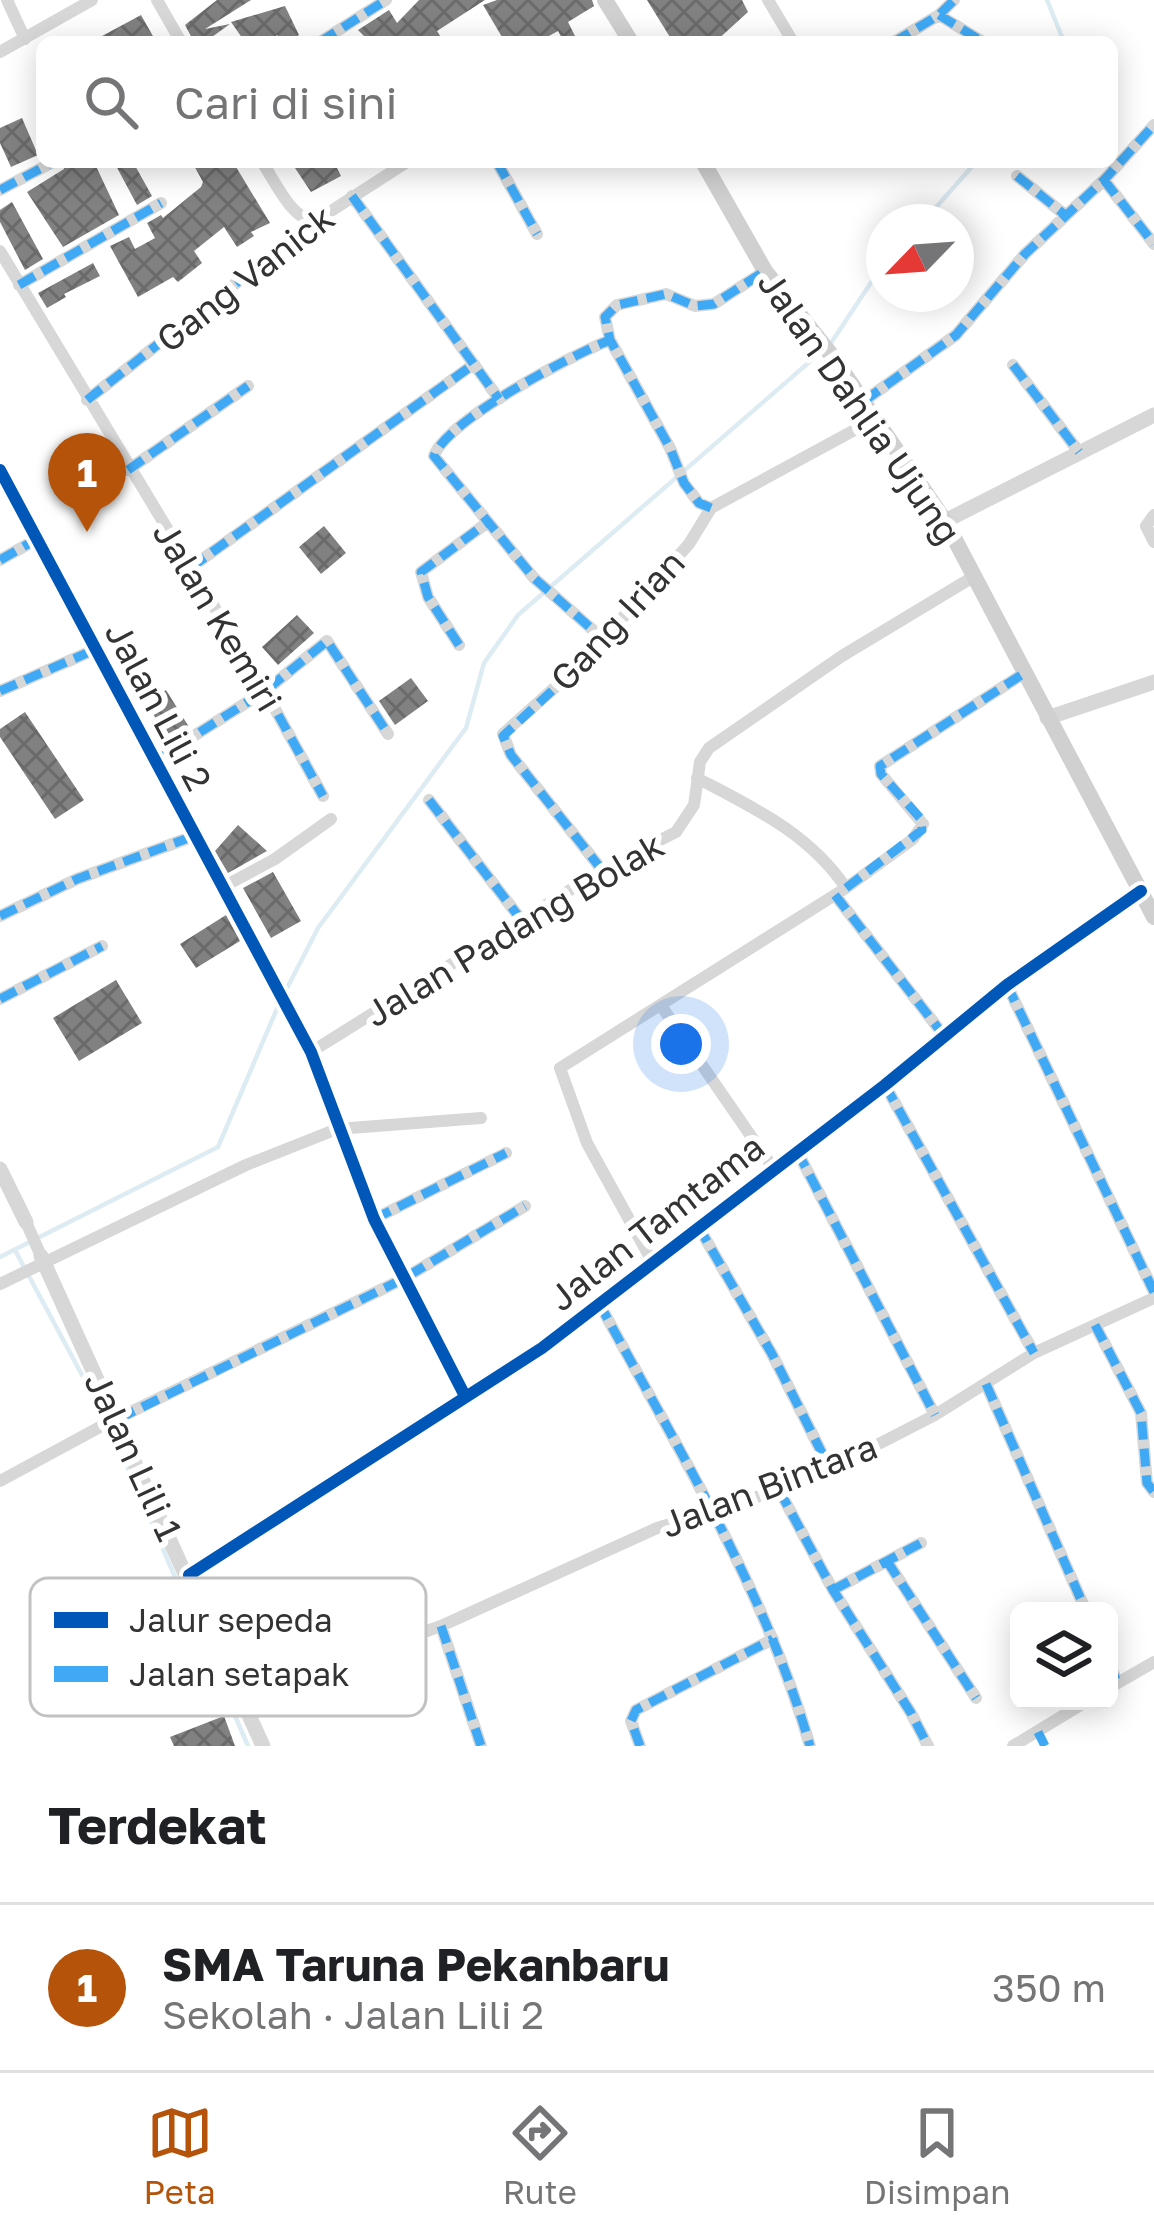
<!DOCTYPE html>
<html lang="id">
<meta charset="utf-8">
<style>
body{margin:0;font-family:"Golos Text",sans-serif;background:#f2f2f2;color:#202124}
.controls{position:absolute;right:36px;bottom:36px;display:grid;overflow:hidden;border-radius:18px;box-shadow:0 6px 30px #0003}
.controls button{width:108px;height:108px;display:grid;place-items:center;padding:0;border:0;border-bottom:3px solid #e0e0e0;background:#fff;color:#202124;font:60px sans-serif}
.compass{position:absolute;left:866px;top:204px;width:108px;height:108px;border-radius:50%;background:#fff;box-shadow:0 6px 30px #0003;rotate:245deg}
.you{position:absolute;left:681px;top:1044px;width:42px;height:42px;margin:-30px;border:9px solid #fff;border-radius:50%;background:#1a73e8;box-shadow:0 0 0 18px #1a73e833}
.badge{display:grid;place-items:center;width:78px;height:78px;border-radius:50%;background:#b45309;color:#fff;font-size:39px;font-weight:700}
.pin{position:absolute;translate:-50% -99px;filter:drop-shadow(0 3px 6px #0008)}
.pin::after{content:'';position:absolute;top:63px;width:42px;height:36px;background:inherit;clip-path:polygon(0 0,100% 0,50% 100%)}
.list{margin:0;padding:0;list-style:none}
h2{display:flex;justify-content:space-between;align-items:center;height:156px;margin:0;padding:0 48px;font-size:51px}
h2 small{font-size:39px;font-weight:400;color:#757577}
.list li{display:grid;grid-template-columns:78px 1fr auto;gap:36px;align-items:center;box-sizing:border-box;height:168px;padding:0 48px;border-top:3px solid #e0e0e0}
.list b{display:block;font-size:45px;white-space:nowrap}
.list p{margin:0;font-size:39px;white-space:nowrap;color:#757577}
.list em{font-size:39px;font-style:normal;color:#757577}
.icon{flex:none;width:66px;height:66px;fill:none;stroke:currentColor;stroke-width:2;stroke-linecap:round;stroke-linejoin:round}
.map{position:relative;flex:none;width:1154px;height:1746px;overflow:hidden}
.search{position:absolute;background:#fff;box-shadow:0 6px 30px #0003;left:36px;right:36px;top:36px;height:132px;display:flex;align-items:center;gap:30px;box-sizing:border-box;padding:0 42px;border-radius:18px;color:#757577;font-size:45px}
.sheet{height:324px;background:#fff}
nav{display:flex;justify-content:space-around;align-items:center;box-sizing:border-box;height:168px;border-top:3px solid #e0e0e0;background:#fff;font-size:33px;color:#757577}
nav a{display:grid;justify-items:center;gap:6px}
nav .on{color:#b45309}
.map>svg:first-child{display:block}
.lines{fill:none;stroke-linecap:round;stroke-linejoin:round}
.stream{stroke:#ddebf3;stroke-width:4.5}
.building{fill:url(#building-cross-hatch)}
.minor{stroke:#d7d7d7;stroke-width:12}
.tertiary{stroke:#d7d7d7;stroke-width:15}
.secondary{stroke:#d0d0d0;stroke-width:16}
.quiet{stroke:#3fa9f5;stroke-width:9;stroke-dasharray:18 9;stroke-linecap:butt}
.cycleway-casing{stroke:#fff;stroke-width:20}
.cycleway{stroke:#0057b8;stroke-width:12}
.labels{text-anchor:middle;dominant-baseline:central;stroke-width:12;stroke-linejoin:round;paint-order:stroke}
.street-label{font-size:36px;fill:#333;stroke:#fff}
.key{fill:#fff;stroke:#c2c2c2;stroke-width:3}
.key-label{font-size:33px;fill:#333}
</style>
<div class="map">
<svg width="1154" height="1746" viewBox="0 0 1154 1746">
<defs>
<pattern id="building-cross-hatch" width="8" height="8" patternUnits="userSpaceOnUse" patternTransform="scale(3)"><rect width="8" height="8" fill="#818181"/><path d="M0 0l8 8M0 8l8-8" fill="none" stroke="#6a6a6a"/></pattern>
</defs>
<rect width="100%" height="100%" fill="#fff"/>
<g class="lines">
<!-- stream -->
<path class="stream" d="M1047,0L1064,42
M923,222L976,162
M831,343L884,263
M284,994L318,928L466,728L484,663L518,615L822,351
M16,1252L111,1429L248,1746
M0,1257L218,1147L279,1004"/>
</g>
<!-- building -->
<path class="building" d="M217,0H251L205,29L230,24L205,42H194L185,25Z
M419,0H485L437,31L444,42H370L358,30L389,10L397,23Z
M497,0H592L594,6L568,22L578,42H564L558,31L538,42H505L483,5Z
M647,0H742L748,12L715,42H673Z
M285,6L299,35L287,42H282L277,35L269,42H245L231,22Z
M141,15L154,38L147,42H91Z
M22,118L38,155L11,167L0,143V128Z
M63,162H94L119,215L63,247L27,192L64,169Z
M114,162H133L152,196L137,205Z
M192,162H233L270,223L251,232L254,236L237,247L224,227L194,251L202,263L178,282L173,277L138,297L110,246L129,237L135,249L155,238L147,223L161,215L163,218L201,187L203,182Z
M291,162H334L341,176L311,192Z
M12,202L43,259L25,270L0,222V210Z
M93,263L100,276L64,294L66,297L47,308L38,293Z
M324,526L346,553L321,574L299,547Z
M297,615L314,633L278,665L262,647Z
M411,678L428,701L395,725L379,701Z
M166,690L189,727L168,739L146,702Z
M25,712L84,800L55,819L0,737V729Z
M238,825L267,851L228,873L215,851Z
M273,872L301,921L271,938L243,888Z
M226,915L240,941L196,968L180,944Z
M116,980L142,1023L79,1061L53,1018Z
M224,1716L235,1746H174L170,1737Z"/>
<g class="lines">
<!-- minor -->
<path class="minor" d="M7,0L25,39
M157,0L181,42
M768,0L793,42
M939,15L983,42
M320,42L386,0
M894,42L939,15L954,0
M0,52L92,0
M262,162C275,181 290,217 314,222
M497,162L537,234
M1017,176L1065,215
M1104,180L1154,244
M0,190L53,162
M352,196L499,399
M0,251L265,691L323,796
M19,285L161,203
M1013,365L1079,452
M87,400L314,222L407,162
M864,401L956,335L1025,254L1104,180L1154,125
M0,470L311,1052L374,1219L465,1396
M128,470L248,386
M711,508L699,503L684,483L670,448L610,340L605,317L617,305L666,294L695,306L714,304L765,271
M1154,515L1146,526L1154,542
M0,560L37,539
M190,568L474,364
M602,638L534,578L434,456C447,420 572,355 610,340
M459,645L428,597L421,572L488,522
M0,691L96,649
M154,761L265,691L327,641L388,734
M697,778C754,808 809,833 846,888
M429,800L523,922
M602,870L511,755L503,734L580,665L689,544L711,508L873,420
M221,888L275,859L331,819
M835,895L945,1037
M0,916L77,879L194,836
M1007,985L1154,1292
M0,999L102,946
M662,1007L775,1171
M311,1052L602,870L676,832L694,805L700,762L709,748L842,656L973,577
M885,1085L1034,1353
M797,1151L935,1415
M374,1219L506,1153
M26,1222L41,1256
M698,1226L772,1354L830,1469
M652,1261L587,1143L560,1068L846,888L913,839L923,824L881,774L880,766L1026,672
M0,1284L246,1165L337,1129L481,1118
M599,1303C676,1446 765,1589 810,1746
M1095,1325L1141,1413L1147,1483L1154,1492
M986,1384L1086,1611
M0,1481L98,1428L403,1279L525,1206
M779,1490L833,1590L911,1713L928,1746
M887,1561L976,1698
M189,1575L542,1348L885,1085L1007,985L1141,891
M833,1590L921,1543
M441,1626L481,1746
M1109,1663L1117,1682
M1109,1688L1154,1662
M247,1709L362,1654L441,1626L657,1528L779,1490L830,1469L935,1415L1034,1353L1154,1298
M640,1746L631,1721L636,1710L773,1639
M1013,1746L1087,1701"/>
<!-- tertiary -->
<path class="tertiary" d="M945,521L1154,415
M1047,718L1154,682
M0,1169L26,1222
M41,1256L263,1746"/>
<!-- secondary -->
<path class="secondary" d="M605,0L631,42
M703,162L765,271L833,357L945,521L1154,917"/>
<!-- quiet -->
<path class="quiet" d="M939,15L983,42
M320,42L386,0
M894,42L939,15L954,0
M497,162L537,234
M1017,176L1065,215
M1104,180L1154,244
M0,190L53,162
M352,196L499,399
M19,285L161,203
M1013,365L1079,452
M87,400L314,222
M864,401L956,335L1025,254L1104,180L1154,125
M128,470L248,386
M711,508L699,503L684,483L670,448L610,340L605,317L617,305L666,294L695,306L714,304L765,271
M0,560L37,539
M190,568L474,364
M459,645L428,597L421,572L488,522
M0,691L96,649
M265,691L323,796
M154,761L265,691L327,641L388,734
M429,800L523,922
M602,870L511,755L503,736L580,665L602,638L534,578L434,456C447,420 572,355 610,340
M846,888L922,830L920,818L881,774L880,766L1026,672
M835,895L945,1037
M0,916L77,879L194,836
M1007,985L1154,1292
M0,999L102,946
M885,1085L1034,1353
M797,1151L935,1415
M374,1219L506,1153
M698,1226L772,1354L830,1469
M599,1303C676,1446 765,1589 810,1746
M1095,1325L1141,1413L1147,1483L1154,1492
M986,1384L1086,1611
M118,1419L403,1279L525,1206
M779,1490L833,1590L911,1713L928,1746
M887,1561L976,1698
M833,1590L921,1543
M441,1626L481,1746
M1109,1663L1117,1682
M1038,1732L1045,1746
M640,1746L631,1721L636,1710L773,1639"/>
<defs>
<path id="cycleway" d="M0,470L311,1052L374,1219L465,1396
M189,1575L542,1348L885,1085L1007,985L1141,891"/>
</defs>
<!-- cycleway casing -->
<use href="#cycleway" class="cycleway-casing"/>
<!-- cycleway -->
<use href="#cycleway" class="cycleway"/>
</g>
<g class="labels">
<!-- street labels -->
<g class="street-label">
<text transform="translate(245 278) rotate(-38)">Gang Vanick</text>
<text transform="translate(860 407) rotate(55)">Jalan Dahlia Ujung</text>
<text transform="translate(218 616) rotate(59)">Jalan Kemiri</text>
<text transform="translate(617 620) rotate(-47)">Gang Irian</text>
<text transform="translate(159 706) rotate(62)">Jalan Lili 2</text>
<text transform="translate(514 929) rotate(-31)">Jalan Padang Bolak</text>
<text transform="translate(656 1222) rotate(-38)">Jalan Tamtama</text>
<text transform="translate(134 1456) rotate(65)">Jalan Lili 1</text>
<text transform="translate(769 1485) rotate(-21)">Jalan Bintara</text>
</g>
</g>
<!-- legend -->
<rect x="30" y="1578" width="396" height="138" rx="18" class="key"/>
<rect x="54" y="1612" width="54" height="16" fill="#0057b8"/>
<rect x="54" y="1666" width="54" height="16" fill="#3fa9f5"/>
<g class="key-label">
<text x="129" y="1632">Jalur sepeda</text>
<text x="129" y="1686">Jalan setapak</text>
</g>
</svg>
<div class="controls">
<button><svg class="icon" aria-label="layers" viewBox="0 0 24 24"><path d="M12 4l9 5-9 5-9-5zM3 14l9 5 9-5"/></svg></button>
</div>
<svg class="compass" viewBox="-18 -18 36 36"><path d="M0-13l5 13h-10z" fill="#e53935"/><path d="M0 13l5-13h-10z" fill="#757577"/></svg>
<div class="you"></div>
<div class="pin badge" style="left:87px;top:532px">1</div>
<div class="search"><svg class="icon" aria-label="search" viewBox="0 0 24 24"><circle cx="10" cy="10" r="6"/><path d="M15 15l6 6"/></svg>Cari di sini</div>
</div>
<section class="sheet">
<h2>Terdekat<small></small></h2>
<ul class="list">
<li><span class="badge">1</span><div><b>SMA Taruna Pekanbaru</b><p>Sekolah · Jalan Lili 2</p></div><em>350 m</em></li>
</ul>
</section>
<nav>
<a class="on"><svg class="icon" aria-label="map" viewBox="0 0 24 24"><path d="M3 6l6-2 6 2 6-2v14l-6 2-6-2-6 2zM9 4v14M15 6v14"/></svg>Peta</a>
<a><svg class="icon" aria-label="directions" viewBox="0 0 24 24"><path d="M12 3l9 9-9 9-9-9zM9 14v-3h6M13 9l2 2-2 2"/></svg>Rute</a>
<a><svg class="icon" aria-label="saved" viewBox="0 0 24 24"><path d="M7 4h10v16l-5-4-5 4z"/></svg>Disimpan</a>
</nav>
